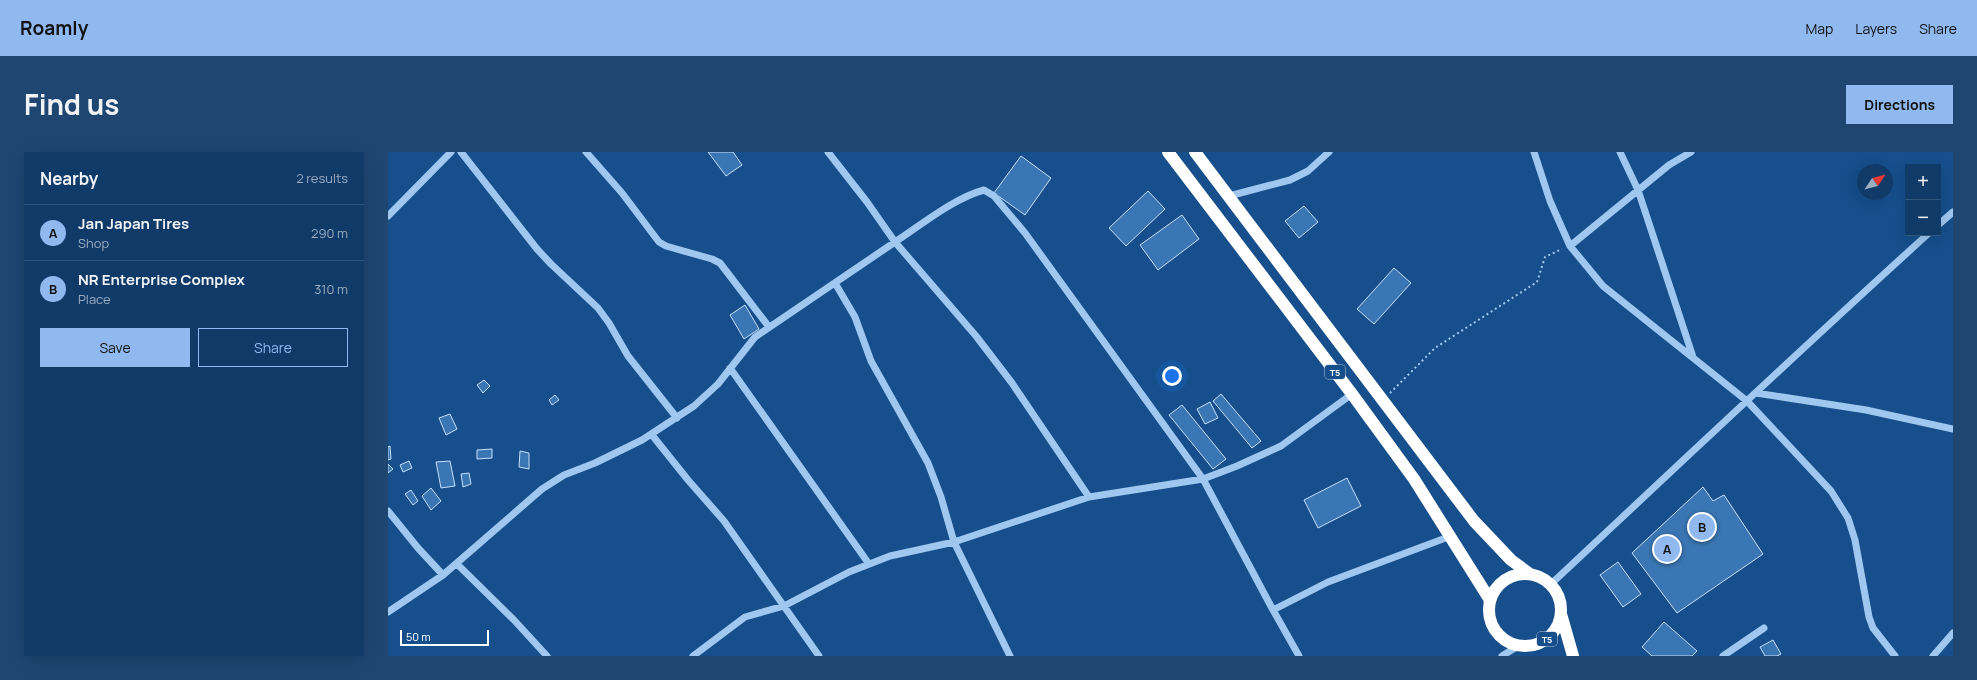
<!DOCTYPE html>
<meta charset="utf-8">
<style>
body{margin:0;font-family:Manrope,sans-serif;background:#1e4671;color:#f1f3f6}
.controls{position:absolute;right:12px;top:12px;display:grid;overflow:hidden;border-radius:0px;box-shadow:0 4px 16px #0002}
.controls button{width:36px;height:36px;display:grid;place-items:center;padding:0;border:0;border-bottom:1px solid #30557d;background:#103b69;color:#f1f3f6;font:20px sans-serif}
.compass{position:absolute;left:1469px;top:12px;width:36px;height:36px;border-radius:50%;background:#103b69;box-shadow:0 4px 16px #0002;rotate:55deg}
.scale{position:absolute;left:12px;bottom:10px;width:89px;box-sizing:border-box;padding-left:4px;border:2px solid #fff;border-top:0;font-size:11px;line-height:14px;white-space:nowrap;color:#fff;-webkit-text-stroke:3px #164f8c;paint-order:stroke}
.you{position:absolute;left:784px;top:224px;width:14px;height:14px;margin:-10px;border:3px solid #fff;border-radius:50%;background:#1a73e8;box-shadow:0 0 0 6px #1a73e833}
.badge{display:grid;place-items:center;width:26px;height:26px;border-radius:50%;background:#90b9f0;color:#111;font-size:13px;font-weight:700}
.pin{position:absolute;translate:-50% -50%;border:2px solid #fff;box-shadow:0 1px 4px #0006}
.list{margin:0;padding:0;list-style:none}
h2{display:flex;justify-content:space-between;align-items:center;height:52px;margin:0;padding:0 16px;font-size:17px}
h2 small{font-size:13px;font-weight:400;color:#9cadc0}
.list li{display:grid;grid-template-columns:26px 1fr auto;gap:12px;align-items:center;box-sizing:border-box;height:56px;padding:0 16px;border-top:1px solid #30557d}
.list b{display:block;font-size:15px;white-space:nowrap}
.list p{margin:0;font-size:13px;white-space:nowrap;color:#9cadc0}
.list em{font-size:13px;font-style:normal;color:#9cadc0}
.actions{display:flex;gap:8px;padding:12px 16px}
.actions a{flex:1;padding:9px 0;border:1px solid #90b9f0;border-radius:0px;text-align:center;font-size:14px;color:#90b9f0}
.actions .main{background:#90b9f0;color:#111}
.map{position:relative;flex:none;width:1565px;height:504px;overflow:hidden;border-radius:0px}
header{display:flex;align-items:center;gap:24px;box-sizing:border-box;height:56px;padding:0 20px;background:#90b9f0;color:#111}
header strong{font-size:19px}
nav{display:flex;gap:22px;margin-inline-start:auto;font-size:14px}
.intro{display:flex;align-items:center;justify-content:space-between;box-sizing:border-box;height:96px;padding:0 24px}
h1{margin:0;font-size:28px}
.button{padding:10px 18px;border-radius:0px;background:#90b9f0;color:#111;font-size:14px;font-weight:700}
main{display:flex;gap:24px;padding:0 24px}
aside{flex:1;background:#103b69;border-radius:0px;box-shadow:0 4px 16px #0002}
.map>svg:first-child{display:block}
.building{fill:#3a76b3;stroke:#c6e0fb}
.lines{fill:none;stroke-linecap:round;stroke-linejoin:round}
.path{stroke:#9fc7ef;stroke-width:2;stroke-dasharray:2 3;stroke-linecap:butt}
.minor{stroke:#9fc7ef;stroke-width:7}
.highway{stroke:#fff;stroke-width:12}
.labels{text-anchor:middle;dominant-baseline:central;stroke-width:3.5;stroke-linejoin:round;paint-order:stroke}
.shield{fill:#164f8c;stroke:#b9cadc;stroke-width:1}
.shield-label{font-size:9px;font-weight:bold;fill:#fff}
</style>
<header>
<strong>Roamly</strong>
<nav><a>Map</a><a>Layers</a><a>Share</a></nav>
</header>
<div class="intro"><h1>Find us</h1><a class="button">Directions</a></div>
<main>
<aside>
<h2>Nearby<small>2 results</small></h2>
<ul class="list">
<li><span class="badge">A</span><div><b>Jan Japan Tires</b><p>Shop</p></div><em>290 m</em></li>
<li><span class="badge">B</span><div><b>NR Enterprise Complex</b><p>Place</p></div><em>310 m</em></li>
</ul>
<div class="actions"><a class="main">Save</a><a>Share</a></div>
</aside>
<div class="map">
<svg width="1565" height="504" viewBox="0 0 1565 504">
<rect width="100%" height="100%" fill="#164f8c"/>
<!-- building -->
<path class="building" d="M320,0H345L354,13L338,24Z
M633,4L663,26L637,63L606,41Z
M760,39L777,57L738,94L721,76Z
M916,54L930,70L911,86L897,69Z
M794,63L811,87L770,118L752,93Z
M1006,116L1023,131L986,172L969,157Z
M357,153L371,177L356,187L342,163Z
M96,228L102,234L95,241L89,233Z
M833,242L873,289L864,296L825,249Z
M167,243L171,248L164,253L161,248Z
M822,250L830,266L817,272L809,257Z
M794,253L838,307L825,317L781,263Z
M62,262L69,277L58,283L51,266Z
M2,294L3,307L0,308V295Z
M104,297V306L89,307V298Z
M132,299L141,301V317L131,315Z
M21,309L24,316L15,320L12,313Z
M62,309L67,334L53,336L48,310Z
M0,312L5,317L0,321Z
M81,321L83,332L75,335L73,322Z
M959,326L973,354L930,376L916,348Z
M1315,335L1325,349L1336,343L1375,402L1289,461L1244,401Z
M43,336L53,349L43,358L34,344Z
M23,338L30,349L25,353L17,342Z
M1230,410L1253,442L1235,455L1212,423Z
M1276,470L1309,499L1304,504H1264L1254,495Z
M1385,488L1393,502L1389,504H1377L1372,495Z"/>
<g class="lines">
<!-- path -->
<path class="path" d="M1002,241L1047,196L1149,130L1157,105L1174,97"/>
<!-- minor -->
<path class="minor" d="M73,0L149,97L163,112L210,156L221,171L240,204L289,266
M198,0L234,41L271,90L278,94L324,107L332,111L381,175
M440,0L479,50L507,90C533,73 566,46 596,38L606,44L637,81L815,327L885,458
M1146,0L1162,49L1182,94L1215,134L1359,249L1443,339L1460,366L1467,388L1481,465L1485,476L1507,504
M1232,0L1250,38L1305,205
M841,44L902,28L920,19L941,0
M0,64L63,0
M1550,73L1565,60
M1182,94L1281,13L1303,0
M447,131L467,165L483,209L540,311L553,345L566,390L622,504
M342,216L481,412
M1368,241L1478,258L1565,277
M264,283L300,328L336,369L431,504
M0,359L30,396L55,423
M69,412L126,468L159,504
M1162,433C1288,315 1413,197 1541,81
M0,460L55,423L154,337L176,323L207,311L254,288L306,254L330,232L367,185L507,90L588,184L624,231L701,345
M305,504L357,465L396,454L461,420L502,404L566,390L701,345L815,327L849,314L893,294L964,242
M911,504L885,458L940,430L1063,384
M1114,504L1130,494
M1335,504L1376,476
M1545,504L1565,481"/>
<!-- highway -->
<path class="highway" d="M780,0L964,242L1026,327L1102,448
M807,0L1086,369L1123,408L1142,422
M1101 458a36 36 0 1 1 72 0a36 36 0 1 1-72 0Z
M1173,462L1185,504"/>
</g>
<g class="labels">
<!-- shield labels -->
<g class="shield">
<rect x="937" y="213" width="20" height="14" rx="3"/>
<rect x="1149" y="480" width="20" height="14" rx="3"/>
</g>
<g class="shield-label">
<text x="947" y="220">T5</text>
<text x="1159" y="487">T5</text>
</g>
</g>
</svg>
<div class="controls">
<button>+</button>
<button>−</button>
</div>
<svg class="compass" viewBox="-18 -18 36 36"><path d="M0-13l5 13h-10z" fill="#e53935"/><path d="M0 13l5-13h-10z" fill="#9cadc0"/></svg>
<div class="scale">50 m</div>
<div class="you"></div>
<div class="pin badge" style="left:1279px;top:397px">A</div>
<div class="pin badge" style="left:1314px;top:375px">B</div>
</div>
</main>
